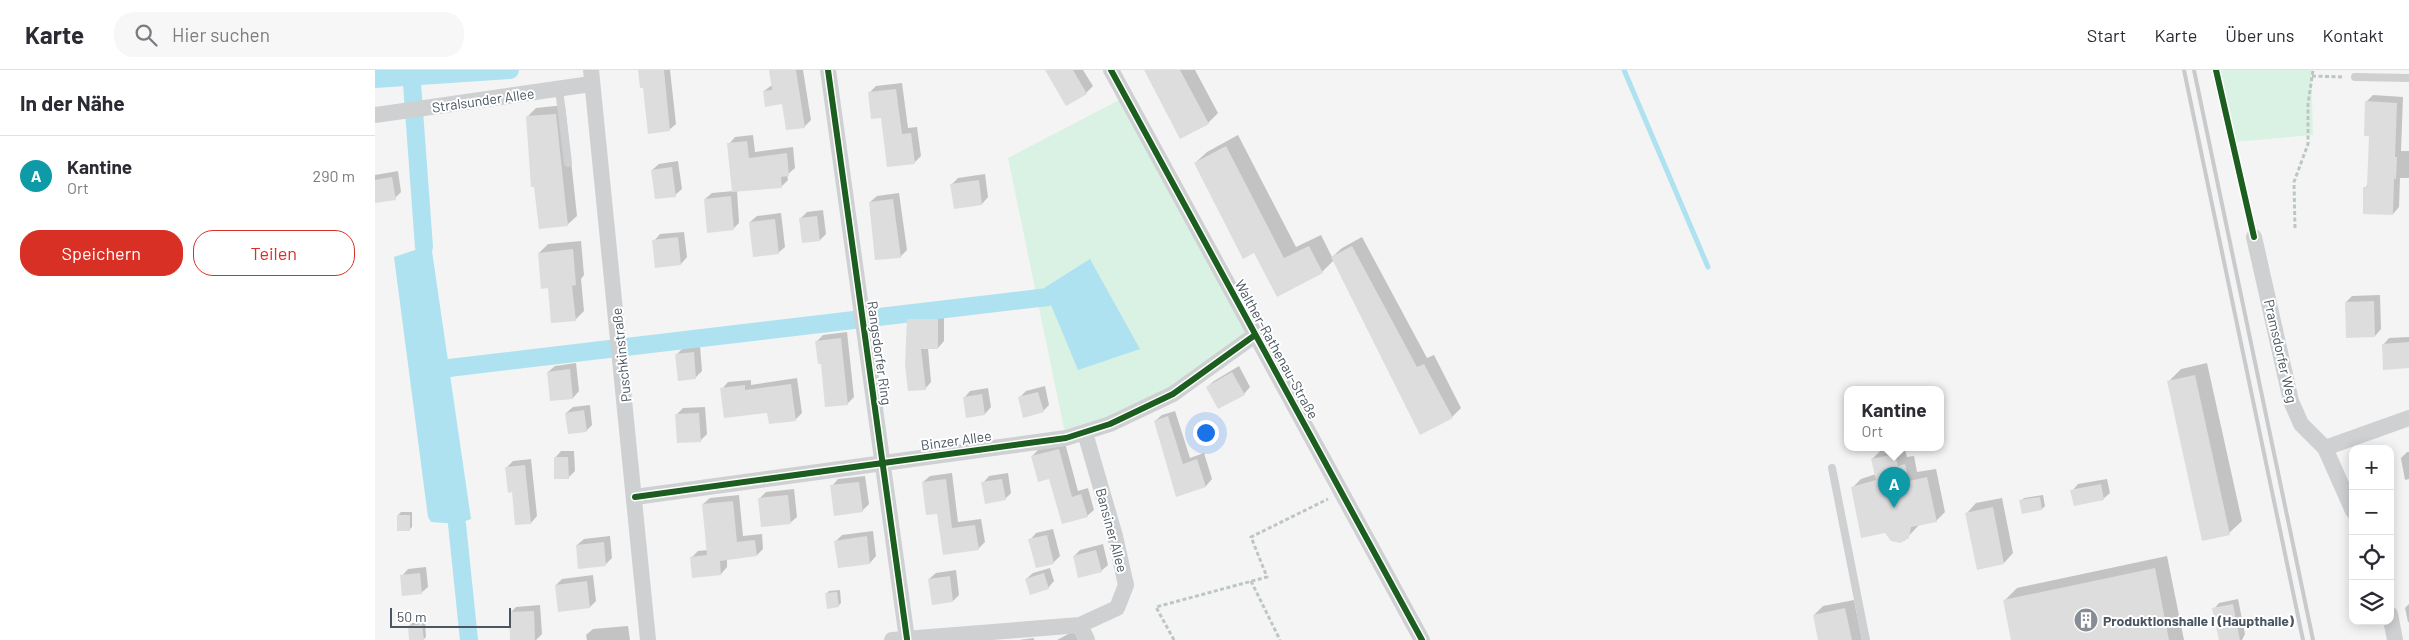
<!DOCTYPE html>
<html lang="de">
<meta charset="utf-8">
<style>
body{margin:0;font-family:Barlow,sans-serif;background:#f7f7f7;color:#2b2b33}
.controls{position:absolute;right:15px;bottom:15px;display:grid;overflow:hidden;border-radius:10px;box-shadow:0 2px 12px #0003}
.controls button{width:45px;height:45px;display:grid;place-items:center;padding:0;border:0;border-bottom:1px solid #e1e1e2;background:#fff;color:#2b2b33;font:25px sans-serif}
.scale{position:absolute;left:15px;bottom:12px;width:121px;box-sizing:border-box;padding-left:5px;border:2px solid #4a5661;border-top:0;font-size:14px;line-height:18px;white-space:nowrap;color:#4a5661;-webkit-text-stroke:4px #fff;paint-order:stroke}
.you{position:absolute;left:830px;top:362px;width:18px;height:18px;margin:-12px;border:4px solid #fff;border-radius:50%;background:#1a73e8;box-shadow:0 0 0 8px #1a73e833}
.badge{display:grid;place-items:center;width:32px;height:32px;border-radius:50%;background:#d93025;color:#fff;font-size:16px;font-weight:700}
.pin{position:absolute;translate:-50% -41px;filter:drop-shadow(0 1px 2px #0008)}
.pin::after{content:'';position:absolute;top:26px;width:18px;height:15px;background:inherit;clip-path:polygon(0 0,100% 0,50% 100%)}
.popup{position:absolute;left:1469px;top:316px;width:100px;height:65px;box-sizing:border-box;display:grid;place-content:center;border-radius:10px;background:#fff;filter:drop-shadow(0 1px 4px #0005);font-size:16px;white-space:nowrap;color:#7c7c81}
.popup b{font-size:19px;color:#2b2b33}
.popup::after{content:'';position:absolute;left:50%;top:100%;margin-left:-10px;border:10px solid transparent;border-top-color:#fff}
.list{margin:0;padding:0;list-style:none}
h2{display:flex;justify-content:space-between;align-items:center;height:65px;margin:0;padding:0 20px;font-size:21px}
h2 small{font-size:16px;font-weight:400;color:#7c7c81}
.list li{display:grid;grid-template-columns:32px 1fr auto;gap:15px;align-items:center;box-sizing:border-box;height:80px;padding:0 20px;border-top:1px solid #e1e1e2}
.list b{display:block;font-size:19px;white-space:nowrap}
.list p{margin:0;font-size:16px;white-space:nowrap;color:#7c7c81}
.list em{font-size:16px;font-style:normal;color:#7c7c81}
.actions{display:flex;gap:10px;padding:15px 20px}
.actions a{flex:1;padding:11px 0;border:1px solid #d93025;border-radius:20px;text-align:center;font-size:18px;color:#d93025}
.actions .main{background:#d93025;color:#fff}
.icon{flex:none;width:28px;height:28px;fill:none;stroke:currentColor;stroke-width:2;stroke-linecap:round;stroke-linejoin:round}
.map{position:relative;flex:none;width:2034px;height:570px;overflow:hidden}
header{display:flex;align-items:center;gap:30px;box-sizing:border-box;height:70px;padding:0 25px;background:#fff;border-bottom:1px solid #e1e1e2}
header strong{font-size:24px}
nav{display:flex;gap:28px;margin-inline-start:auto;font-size:18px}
.search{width:350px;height:45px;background:#f7f7f7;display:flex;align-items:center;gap:12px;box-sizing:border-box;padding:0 18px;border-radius:20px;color:#7c7c81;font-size:19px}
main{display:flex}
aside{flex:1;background:#fff}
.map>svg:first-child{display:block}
.green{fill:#d9f2e3}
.water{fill:#aee2f0}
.shadow{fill:#0003}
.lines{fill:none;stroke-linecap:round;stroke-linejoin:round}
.stream{stroke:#aee2f0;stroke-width:5}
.canal{stroke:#aee2f0;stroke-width:18}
.building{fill:#ddddde}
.path{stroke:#bcc7c4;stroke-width:3;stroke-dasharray:4 2.5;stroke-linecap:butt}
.lane{stroke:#ced0d2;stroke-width:8}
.street{stroke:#ced0d2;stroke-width:16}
.rail{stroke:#c9cacc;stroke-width:4}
.cycleway-casing{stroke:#fff;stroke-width:9}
.cycleway{stroke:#1b5e20;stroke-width:6}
.labels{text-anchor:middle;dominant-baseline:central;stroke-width:4;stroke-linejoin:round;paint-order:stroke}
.street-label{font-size:14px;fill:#4a5661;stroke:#fff}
.poi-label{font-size:14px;font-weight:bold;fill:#4a5661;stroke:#fff;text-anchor:start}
</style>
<header>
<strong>Karte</strong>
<div class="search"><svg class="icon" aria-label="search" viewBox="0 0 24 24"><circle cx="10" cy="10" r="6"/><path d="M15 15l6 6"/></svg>Hier suchen</div>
<nav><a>Start</a><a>Karte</a><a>Über uns</a><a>Kontakt</a></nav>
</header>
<main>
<aside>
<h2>In der Nähe<small></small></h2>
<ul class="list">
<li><span class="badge" style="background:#0f9aa8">A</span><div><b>Kantine</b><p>Ort</p></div><em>290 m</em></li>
</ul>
<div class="actions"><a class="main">Speichern</a><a>Teilen</a></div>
</aside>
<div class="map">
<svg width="2034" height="570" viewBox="0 0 2034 570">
<rect width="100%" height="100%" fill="#f4f4f4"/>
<!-- green -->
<path class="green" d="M1845,0H1936L1938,65L1858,72Z
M750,27L880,265L798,324L691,368L633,88Z"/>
<!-- water -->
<path class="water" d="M49,177L57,181L96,449L82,454L56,452L53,447L19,187Z
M715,189L765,279L703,300L669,218Z"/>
<!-- shadow -->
<path class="shadow" d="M265,0H295L301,54L294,60L269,17Z
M396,0H428L436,50L429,57L408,33L389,21L397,15Z
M672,0H708L718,16L711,23L691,34Z
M770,0H820L843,43L833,53Z
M527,13L533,58L542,57L546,86L540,92L507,46L494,23L501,16Z
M1998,25L2028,27L2026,81H2034V108H2025L2024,137L2018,144L1990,118L1993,114L1995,65L1991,32Z
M190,35L202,146L193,154L160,116L152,47L161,38Z
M378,65L380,82L418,77L420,98L412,105L413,110L406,117L362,120L364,153L358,159L330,129L337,123L359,121L354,74L360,67Z
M863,65L921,177L946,165L957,187L967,178L987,167L1052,288L1059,285L1086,338L1077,347L959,190L947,202L880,182L820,93L832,82Z
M303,91L307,119L300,125L277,100L284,94Z
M23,101L26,122L20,128L0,132V105Z
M610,104L613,127L607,134L576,115L583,108Z
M524,123L532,180L525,187L495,132L502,126Z
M448,140L451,164L445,170L426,148L432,142Z
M406,143L410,177L403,183L375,152L382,146Z
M309,162L312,187L306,194L279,171L285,164Z
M206,171L209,205L206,209L209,241L200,250L174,217L164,183L173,174Z
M2005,225L2006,259L2000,266L1971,232L1977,226Z
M540,243L569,244V271L563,278H553L556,312L550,319L533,249Z
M472,262L479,327L472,334L447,293L442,271L448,265Z
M2034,267V297L2008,275L2014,268Z
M325,276L327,301L321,307L301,285L308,278Z
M201,293L204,321L198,328L176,330L173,302L180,296Z
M1832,293L1867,451L1854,463L1793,312L1806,299Z
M864,296L875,317L869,324L832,317L839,311Z
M422,308L427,343L421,349L393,342L347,319L353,312L376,310V315Z
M670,316L674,335L668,341L644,328L651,321Z
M613,318L616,337L610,344L589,328L595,321Z
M215,335L217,355L211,361L191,343L198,337Z
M330,337L332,364L325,371L301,345L308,338Z
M800,341L815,388L829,383L837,409L831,416L802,425L780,351L787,345Z
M690,373L703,421L713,418L719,440L712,446L657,386L663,380Z
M1523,377H1529L1532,387L1539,386L1542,402L1561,399L1570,442L1561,451L1544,455L1529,471L1525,472L1477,418L1486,409L1501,404L1497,389L1506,380Z
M186,381H199L200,401L193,408L180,388Z
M2032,382H2034V409L2030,410L2026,388Z
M156,389L162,446L156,453L138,421L131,398L138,391Z
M577,403L583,452L606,449L610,472L603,479L569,483L563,442L548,412L555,406Z
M633,403L636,423L630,429L608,413L614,406Z
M490,406L494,434L487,441L457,416L463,409Z
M1732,409L1735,423L1728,429L1697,421L1703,414Z
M419,419L422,447L415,453L385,428L391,422Z
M364,425L368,466L387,464L388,479L382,485L352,489V497L346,504L317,487L323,481L333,480L328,434L335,428Z
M1668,425L1670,436L1667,439L1646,431L1649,428Z
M1627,428L1638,483L1629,493L1592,443L1601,433Z
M26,442H37V457L34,460L23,445Z
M678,459L685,486L679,492L662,497L655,470L661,463Z
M498,461L501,486L495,493L461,471L467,465Z
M235,466L237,488L230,495L202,475L209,469Z
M728,474L733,495L726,501L699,486L705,480Z
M1792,486L1809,570H1637L1629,531L1642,518Z
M51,497L53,517L46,523L27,506L33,499Z
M675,498L679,511L673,518L651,509L658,503Z
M581,500L584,525L578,531L554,509L561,503Z
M218,505L221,531L215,537L181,515L187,509Z
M465,520L466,533L463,536L451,524L454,521Z
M1863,529L1870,564L1867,570H1846L1839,539L1844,533Z
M1479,530L1487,570H1445L1439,545L1448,536Z
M2034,534V552H2033L2030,538Z
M165,535L167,564L161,570H136L135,543L141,537Z
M50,552L51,567L48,570H35L34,556L37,553Z
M253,556L255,570H212L211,565L218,559Z
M699,561L703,570H682Z
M659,568V570H644Z"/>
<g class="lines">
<!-- stream -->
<path class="stream" d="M1249,0L1333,197"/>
<!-- canal -->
<path class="canal" d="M36,0L49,177
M0,9L135,0
M74,298L673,227
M82,454L94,570"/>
</g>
<!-- building -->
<path class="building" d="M263,0H289L295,61L273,64L268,18H265Z
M394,0H421L430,58L411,60L407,34L390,37L388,21L397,20Z
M670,0H698L712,24L691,36Z
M769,0H805L834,54L805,69Z
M521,19L527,64L536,63L540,94L512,97L506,48L496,49L493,22Z
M1990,31L2022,33L2020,87H2022L2021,109H2019L2018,145L1988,144V117H1992L1994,66H1989Z
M181,44L193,156L164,159L159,117H156L151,46Z
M372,71L374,88L412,83L414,106L406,107L407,118L357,122L352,73Z
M851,76L909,188L934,176L948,203L902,227L879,183L868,189L819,93Z
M297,97L301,127L280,129L276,100Z
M17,107L21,130L0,133V110Z
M604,110L607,135L579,139L575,114Z
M356,126L359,160L332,163L329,129Z
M518,129L526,188L500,190L494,132Z
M442,146L445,171L427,173L424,148Z
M400,149L404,184L378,187L374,152Z
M303,167L306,195L280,198L277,170Z
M977,176L1042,297L1049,294L1078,348L1045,365L956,187Z
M198,179L201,215L197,216L201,251L176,253L173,218L166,219L163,183Z
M1999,231L2000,267L1971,268L1970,232Z
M532,249H563V279H546L551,320L533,321L530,295Z
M466,268L473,335L450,337L446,294H443L440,271Z
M2034,272V298L2008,300L2007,274Z
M319,282L321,309L303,311L300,284Z
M195,299L198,329L175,331L172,302Z
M857,302L870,325L843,339L831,317Z
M1820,305L1855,465L1827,471L1792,311Z
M416,314L421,351L394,354L392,343L349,348L345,318L370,315V320Z
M663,322L669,342L648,348L643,327Z
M607,324L610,345L591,348L588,327Z
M209,340L212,362L193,364L190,343Z
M324,343L326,372L302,373L300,344Z
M793,346L808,394L822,389L831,417L801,427L779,351Z
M684,379L697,427L706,424L713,447L687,454L674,409L663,412L656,386Z
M1520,384L1523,396L1530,394L1534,411L1552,407L1562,452L1536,457L1534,468L1525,473L1516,471L1510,463L1486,468L1476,417L1501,410L1496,389Z
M179,387H193L194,409H179Z
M150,395L156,454L140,455L137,422L133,423L130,397Z
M571,409L577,458L600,455L604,480L568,485L562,444L551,445L547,412Z
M627,409L631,430L610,434L606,412Z
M484,412L488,442L459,446L455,415Z
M1726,414L1729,430L1699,436L1695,420Z
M413,425L416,454L386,457L383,428Z
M1665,427L1667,440L1647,444L1644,430Z
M358,431L362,472L380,470L382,486L345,491L346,505L317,508L315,487L332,485L327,434Z
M1618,437L1629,494L1602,500L1590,443Z
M22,445H35V461H22Z
M672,465L679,494L661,498L653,469Z
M492,466L495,494L463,498L459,471Z
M229,472L231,496L203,499L201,475Z
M721,480L727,502L703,508L698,486Z
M1780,498L1794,570H1636L1628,530Z
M45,503L47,524L27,526L25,505Z
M669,503L674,519L655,525L650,509Z
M575,506L578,532L557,535L553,509Z
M212,511L215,538L183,542L180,515Z
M462,522L464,537L452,539L450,523Z
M1858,534L1865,570H1844L1837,538Z
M1470,538L1477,570H1443L1438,545Z
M159,541L160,570H135L134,542Z
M47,554L49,570H34L33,556Z"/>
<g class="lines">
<!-- path -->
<path class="path" d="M1937,6L1969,7
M1920,158L1919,112L1933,74V34L1938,0
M876,511L905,570
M799,570L781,537L892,507L876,467L953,429"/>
<!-- lane -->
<path class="lane" d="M1980,7L2034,8
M184,19L193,93
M1457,398L1491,570"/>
<!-- street -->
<path class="street" d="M216,0L273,570
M453,0L532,569
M736,0L1047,570
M0,45L216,14
M1879,167L1916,331L1926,354L1950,378L1978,441
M1950,378L2034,348
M260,427L691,368L735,354L798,324L880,265
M2015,544L2020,570
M705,555L712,570
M517,570L705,555L742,538L751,515L740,466L710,363"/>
<!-- rail -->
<path class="rail" d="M1809,0L1928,570
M1819,0L1938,570"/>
<defs>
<path id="cycleway" d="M453,0L532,569
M736,0L1047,570
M1841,0L1879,167
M260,427L691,368L735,354L798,324L880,265"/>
</defs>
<!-- cycleway casing -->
<use href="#cycleway" class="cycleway-casing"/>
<!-- cycleway -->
<use href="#cycleway" class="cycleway"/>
</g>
<!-- icons -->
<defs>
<symbol id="building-disc" viewBox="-11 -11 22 22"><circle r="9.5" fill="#868d94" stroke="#fff"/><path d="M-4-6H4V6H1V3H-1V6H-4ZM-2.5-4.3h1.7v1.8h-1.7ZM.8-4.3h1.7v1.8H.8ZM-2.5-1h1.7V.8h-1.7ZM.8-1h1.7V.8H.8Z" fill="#fff"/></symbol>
</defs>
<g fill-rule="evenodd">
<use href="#building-disc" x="1697" y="536" width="28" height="28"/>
</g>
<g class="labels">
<!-- street labels -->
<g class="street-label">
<text transform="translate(108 30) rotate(-8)">Stralsunder Allee</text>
<text transform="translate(902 279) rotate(61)">Walther-Rathenau-Straße</text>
<text transform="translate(1906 281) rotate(77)">Pramsdorfer Weg</text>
<text transform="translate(505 283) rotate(82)">Rangsdorfer Ring</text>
<text transform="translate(246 285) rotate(-96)">Puschkinstraße</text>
<text transform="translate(581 370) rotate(-8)">Binzer Allee</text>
<text transform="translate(737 460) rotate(75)">Bansiner Allee</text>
</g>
<!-- poi labels -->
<g class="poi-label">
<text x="1728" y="550">Produktionshalle I (Haupthalle)</text>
</g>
</g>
</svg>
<div class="controls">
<button>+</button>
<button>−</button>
<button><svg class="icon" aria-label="locate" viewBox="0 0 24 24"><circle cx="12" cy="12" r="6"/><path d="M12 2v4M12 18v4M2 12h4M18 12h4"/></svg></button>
<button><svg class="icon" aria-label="layers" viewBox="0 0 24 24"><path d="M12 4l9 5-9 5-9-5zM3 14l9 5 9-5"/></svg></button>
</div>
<div class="scale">50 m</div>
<div class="you"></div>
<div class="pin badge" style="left:1519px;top:438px;background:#0f9aa8">A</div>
<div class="popup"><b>Kantine</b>Ort</div>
</div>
</main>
